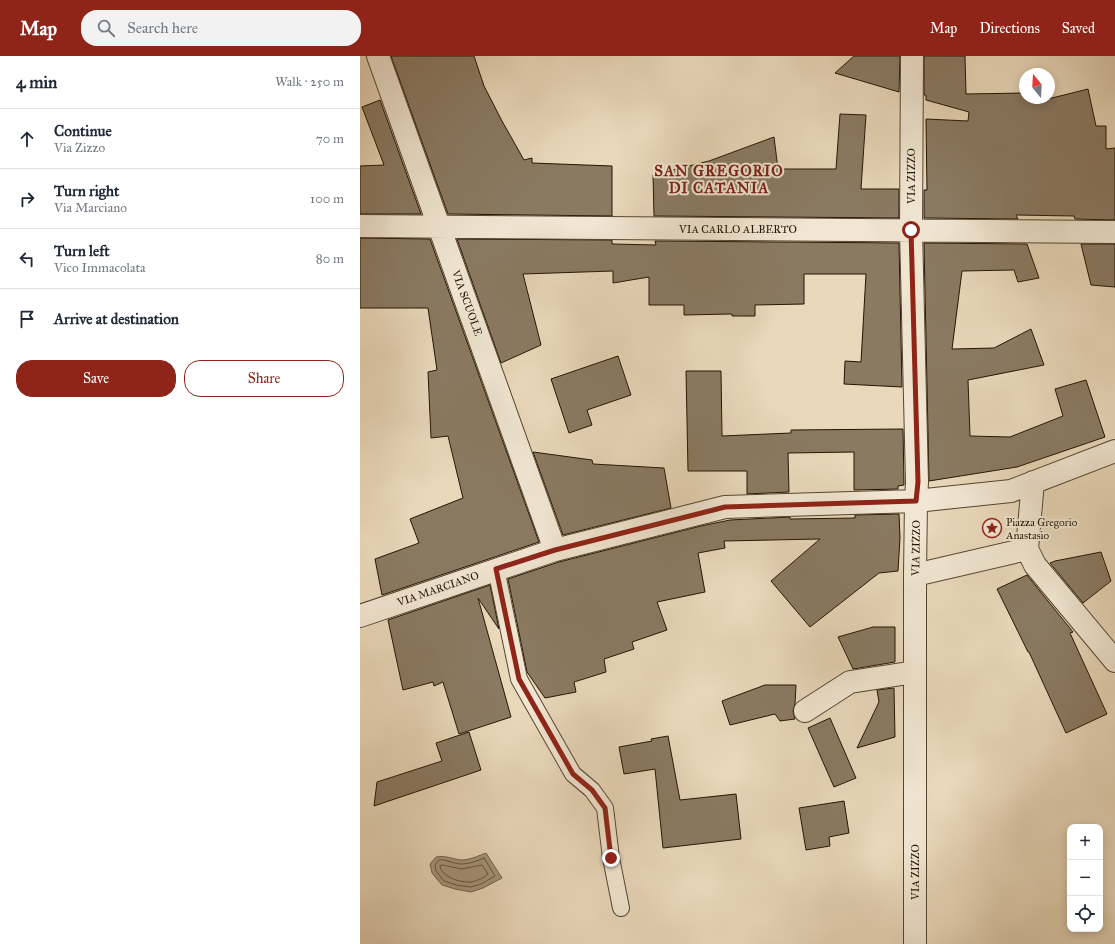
<!DOCTYPE html>
<meta charset="utf-8">
<style>
body{margin:0;font-family:"IM FELL Great Primer",serif;background:#f2f2f3;color:#1f2937}
.controls{position:absolute;right:12px;bottom:12px;display:grid;overflow:hidden;border-radius:8px;box-shadow:0 2px 10px #0003}
.controls button{width:36px;height:36px;display:grid;place-items:center;padding:0;border:0;border-bottom:1px solid #e0e1e3;background:#fff;color:#1f2937;font:20px sans-serif}
.compass{position:absolute;left:659px;top:12px;width:36px;height:36px;border-radius:50%;background:#fff;box-shadow:0 2px 10px #0003;rotate:342deg}
.stop{position:absolute;width:12px;height:12px;margin:-9px;border:3px solid #8f2418;border-radius:50%;background:#fff}
.stop.end{background:#8f2418;border-color:#fff;box-shadow:0 1px 4px #0008}
.list{margin:0;padding:0;list-style:none}
h2{display:flex;justify-content:space-between;align-items:center;height:52px;margin:0;padding:0 16px;font-size:17px}
h2 small{font-size:13px;font-weight:400;color:#747a83}
.list li{display:grid;grid-template-columns:26px 1fr auto;gap:12px;align-items:center;box-sizing:border-box;height:60px;padding:0 16px;border-top:1px solid #e0e1e3}
.list b{display:block;font-size:15px;white-space:nowrap}
.list p{margin:0;font-size:13px;white-space:nowrap;color:#747a83}
.list em{font-size:13px;font-style:normal;color:#747a83}
.actions{display:flex;gap:8px;padding:12px 16px}
.actions a{flex:1;padding:9px 0;border:1px solid #8f2418;border-radius:16px;text-align:center;font-size:14px;color:#8f2418}
.actions .main{background:#8f2418;color:#fff}
.icon{flex:none;width:22px;height:22px;fill:none;stroke:currentColor;stroke-width:2;stroke-linecap:round;stroke-linejoin:round}
.map{position:relative;flex:none;width:755px;height:888px;overflow:hidden}
header{display:flex;align-items:center;gap:24px;box-sizing:border-box;height:56px;padding:0 20px;background:#8f2418;color:#fff}
header strong{font-size:19px}
nav{display:flex;gap:22px;margin-inline-start:auto;font-size:14px}
.search{width:280px;height:36px;background:#f2f2f3;display:flex;align-items:center;gap:10px;box-sizing:border-box;padding:0 14px;border-radius:16px;color:#747a83;font-size:15px}
main{display:flex}
aside{flex:1;background:#fff}
.map>svg:first-child{display:block}
.water{fill:#a6967c;stroke:#72624c}
.lines{fill:none;stroke-linecap:round;stroke-linejoin:round}
.shore{stroke:#655640;stroke-width:1}
.building{fill:#8a7a62;stroke:#241503}
.lane-casing{stroke:#554631;stroke-width:18}
.street-casing{stroke:#554631;stroke-width:24}
.lane{stroke:#f1e6d2;stroke-width:16}
.street{stroke:#f1e6d2;stroke-width:22}
.route{stroke:#8f2418;stroke-width:5}
.labels{text-anchor:middle;dominant-baseline:central;stroke-width:4;stroke-linejoin:round;paint-order:stroke}
.street-label{font-size:11px;fill:#241503;stroke:#f1e6d2}
.poi-label{font-size:11px;fill:#241503;stroke:#f1e6d2;text-anchor:start}
.district-label{font-size:15px;font-weight:bold;letter-spacing:1px;fill:#7a1f14;stroke:#f1e6d2}
</style>
<header>
<strong>Map</strong>
<div class="search"><svg class="icon" aria-label="search" viewBox="0 0 24 24"><circle cx="10" cy="10" r="6"/><path d="M15 15l6 6"/></svg>Search here</div>
<nav><a>Map</a><a>Directions</a><a>Saved</a></nav>
</header>
<main>
<aside>
<h2>4 min<small>Walk · 250 m</small></h2>
<ul class="list">
<li><svg class="icon" aria-label="ahead" viewBox="0 0 24 24"><path d="M12 20V5M6 11l6-6 6 6"/></svg><div><b>Continue</b><p>Via Zizzo</p></div><em>70 m</em></li>
<li><svg class="icon" aria-label="right" viewBox="0 0 24 24"><path d="M7 20v-9h11M14 6l5 5-5 5"/></svg><div><b>Turn right</b><p>Via Marciano</p></div><em>100 m</em></li>
<li><svg class="icon" aria-label="left" viewBox="0 0 24 24"><path d="M17 20v-9H6M10 6l-5 5 5 5"/></svg><div><b>Turn left</b><p>Vico Immacolata</p></div><em>80 m</em></li>
<li><svg class="icon" aria-label="arrive" viewBox="0 0 24 24"><path d="M6 21V4h12l-3 4 3 4H6"/></svg><div><b>Arrive at destination</b></div></li>
</ul>
<div class="actions"><a class="main">Save</a><a>Share</a></div>
</aside>
<div class="map">
<svg width="755" height="888" viewBox="0 0 755 888">
<rect width="100%" height="100%" fill="#e9d8ba"/>
<filter id="stains"><feTurbulence type="fractalNoise" baseFrequency=".005" numOctaves="4"/><feColorMatrix values="0 0 0 0 .2 0 0 0 0 .09 0 0 0 0 .02 0 0 0 .5 -.17"/></filter>
<radialGradient id="worn" r=".72"><stop offset=".6" stop-color="#630" stop-opacity="0"/><stop offset="1" stop-color="#630" stop-opacity=".3"/></radialGradient>
<!-- water -->
<path class="water" d="M126,797L142,822L123,832L111,836L95,833L82,829L72,817L70,808L76,801C85,799 92,803 101,804C110,804 118,800 126,797Z"/>
<g class="lines">
<!-- shore -->
<path class="shore" d="M124,802L135,820L121,828L111,831L96,829L84,825L76,815L75,809L79,804C86,803 94,808 101,808C109,808 117,805 124,802Z
M83,809L101,813L122,809L128,818C124,822 117,825 111,826C101,827 81,821 80,810Z"/>
</g>
<!-- building -->
<path class="building" d="M31,0H114L124,30L142,65L164,104L172,102V107L252,110V160L88,158Z
M494,0H540L539,36L475,17Z
M564,0H605L606,38L665,37V42H692L728,33L736,70H746V93L755,92V164L715,163L714,160L656,159L658,163L564,162V134H567L566,63L608,65L609,56L566,44V39H564Z
M20,44L61,158H0V110L24,109L2,51Z
M480,58L506,59L501,133H539V162L294,160L293,119L349,105L414,81L418,113H476Z
M0,182L70,183L179,486L22,539L15,503L59,487L50,463L103,442L88,380L71,382L68,316L77,314L68,252H0Z
M97,183L252,184V188L296,189L295,185L539,187L542,331L484,328L485,305L501,306L506,218H444V248L395,249V260H372V258L324,259V249H289V221L253,227V215L163,218L181,289L141,307Z
M564,187L667,188L679,222L658,226L654,214L602,215L592,293L634,292L671,273L684,309L608,324L610,380L650,381L703,360L695,333L726,324L745,381L657,411L569,425Z
M721,188H755V231L731,229Z
M258,300L271,339L227,354L232,369L209,377L191,323Z
M326,315H361L362,380L431,377V374L543,373L544,429L538,430V433L494,434V396L428,397L429,436L387,438V415H328Z
M173,396L232,404L233,408L304,412L311,452L203,479Z
M539,458L540,482L538,515L519,517L450,571L411,525L460,483L364,485L365,492L338,497L345,536L297,546L307,574L272,586L274,593L244,603L246,616L214,626L216,636L185,642L167,616L148,523L199,506L341,470L370,464L430,461V463L495,462V459Z
M741,496L751,525L723,547L690,507L695,505Z
M667,519L713,576L710,577L747,658L706,677L669,596H668L637,533Z
M130,529L139,573L118,542L151,661L99,678L83,626L74,630L73,626L43,634L28,564Z
M513,571H535V606L493,613L478,581Z
M405,629H436L435,648L433,655L435,663L420,665L415,658L370,669L362,645Z
M534,632L535,681L497,692L519,646L517,634Z
M470,662L496,722L474,731L448,672Z
M109,676L121,714L14,750L17,726L82,705L76,687Z
M308,680L320,744L376,738L381,783L303,792L295,713L264,718L259,691L292,685L291,683Z
M484,745L489,777L469,781L470,790L446,794L439,752Z"/>
<g class="lines">
<defs>
<path id="lane" d="M136,513L159,623L213,718L232,734L245,752L251,802L261,852"/>
<path id="street" d="M18,0L195,494
M552,0L551,174L557,426L556,445L555,519V888
M0,170L755,176
M667,493L675,509L755,605
M555,519L667,493L673,426
M0,560L195,494L365,451L556,445L651,435L755,395
M445,655L490,626L555,616"/>
</defs>
<!-- lane casing -->
<use href="#lane" class="lane-casing"/>
<!-- street casing -->
<use href="#street" class="street-casing"/>
<!-- lane -->
<use href="#lane" class="lane"/>
<!-- street -->
<use href="#street" class="street"/>
</g>
<g class="lines">
<!-- route -->
<path class="route" d="M251,802L245,752L232,734L213,718L159,623L136,513L195,494L365,451L556,445L558,426L551,174"/>
</g>
<!-- icons -->
<defs>
<symbol id="sight-ring" viewBox="-11 -11 22 22"><circle r="9.5" fill="#f1e6d2" stroke="#8f2418" stroke-width="1.5"/><path d="M0-6L1.8-2.2L6-1.7L2.9 1.2L3.7 5.4L0 3.3L-3.7 5.4L-2.9 1.2L-6-1.7L-1.8-2.2Z" fill="#8f2418"/></symbol>
</defs>
<g fill-rule="evenodd">
<use href="#sight-ring" x="621" y="461" width="22" height="22"/>
</g>
<g class="labels">
<!-- street labels -->
<g class="street-label">
<text transform="translate(551 120) rotate(-90)">VIA ZIZZO</text>
<text x="378" y="173">VIA CARLO ALBERTO</text>
<text transform="translate(107 247) rotate(70)">VIA SCUOLE</text>
<text transform="translate(556 492) rotate(-89)">VIA ZIZZO</text>
<text transform="translate(78 533) rotate(-19)">VIA MARCIANO</text>
<text transform="translate(555 816) rotate(-90)">VIA ZIZZO</text>
</g>
<!-- poi labels -->
<g class="poi-label">
<text x="646" y="466">Piazza Gregorio<tspan x="646" dy="13">Anastasio</tspan></text>
</g>
<!-- district labels -->
<g class="district-label">
<text x="359" y="115">SAN GREGORIO<tspan x="359" dy="17">DI CATANIA</tspan></text>
</g>
</g>
<rect width="100%" height="100%" filter="url(#stains)"/>
<rect width="100%" height="100%" fill="url(#worn)"/>
</svg>
<div class="controls">
<button>+</button>
<button>−</button>
<button><svg class="icon" aria-label="locate" viewBox="0 0 24 24"><circle cx="12" cy="12" r="6"/><path d="M12 2v4M12 18v4M2 12h4M18 12h4"/></svg></button>
</div>
<svg class="compass" viewBox="-18 -18 36 36"><path d="M0-13l5 13h-10z" fill="#e53935"/><path d="M0 13l5-13h-10z" fill="#747a83"/></svg>
<div class="stop" style="left:551px;top:174px"></div>
<div class="stop end" style="left:251px;top:802px"></div>
</div>
</main>
